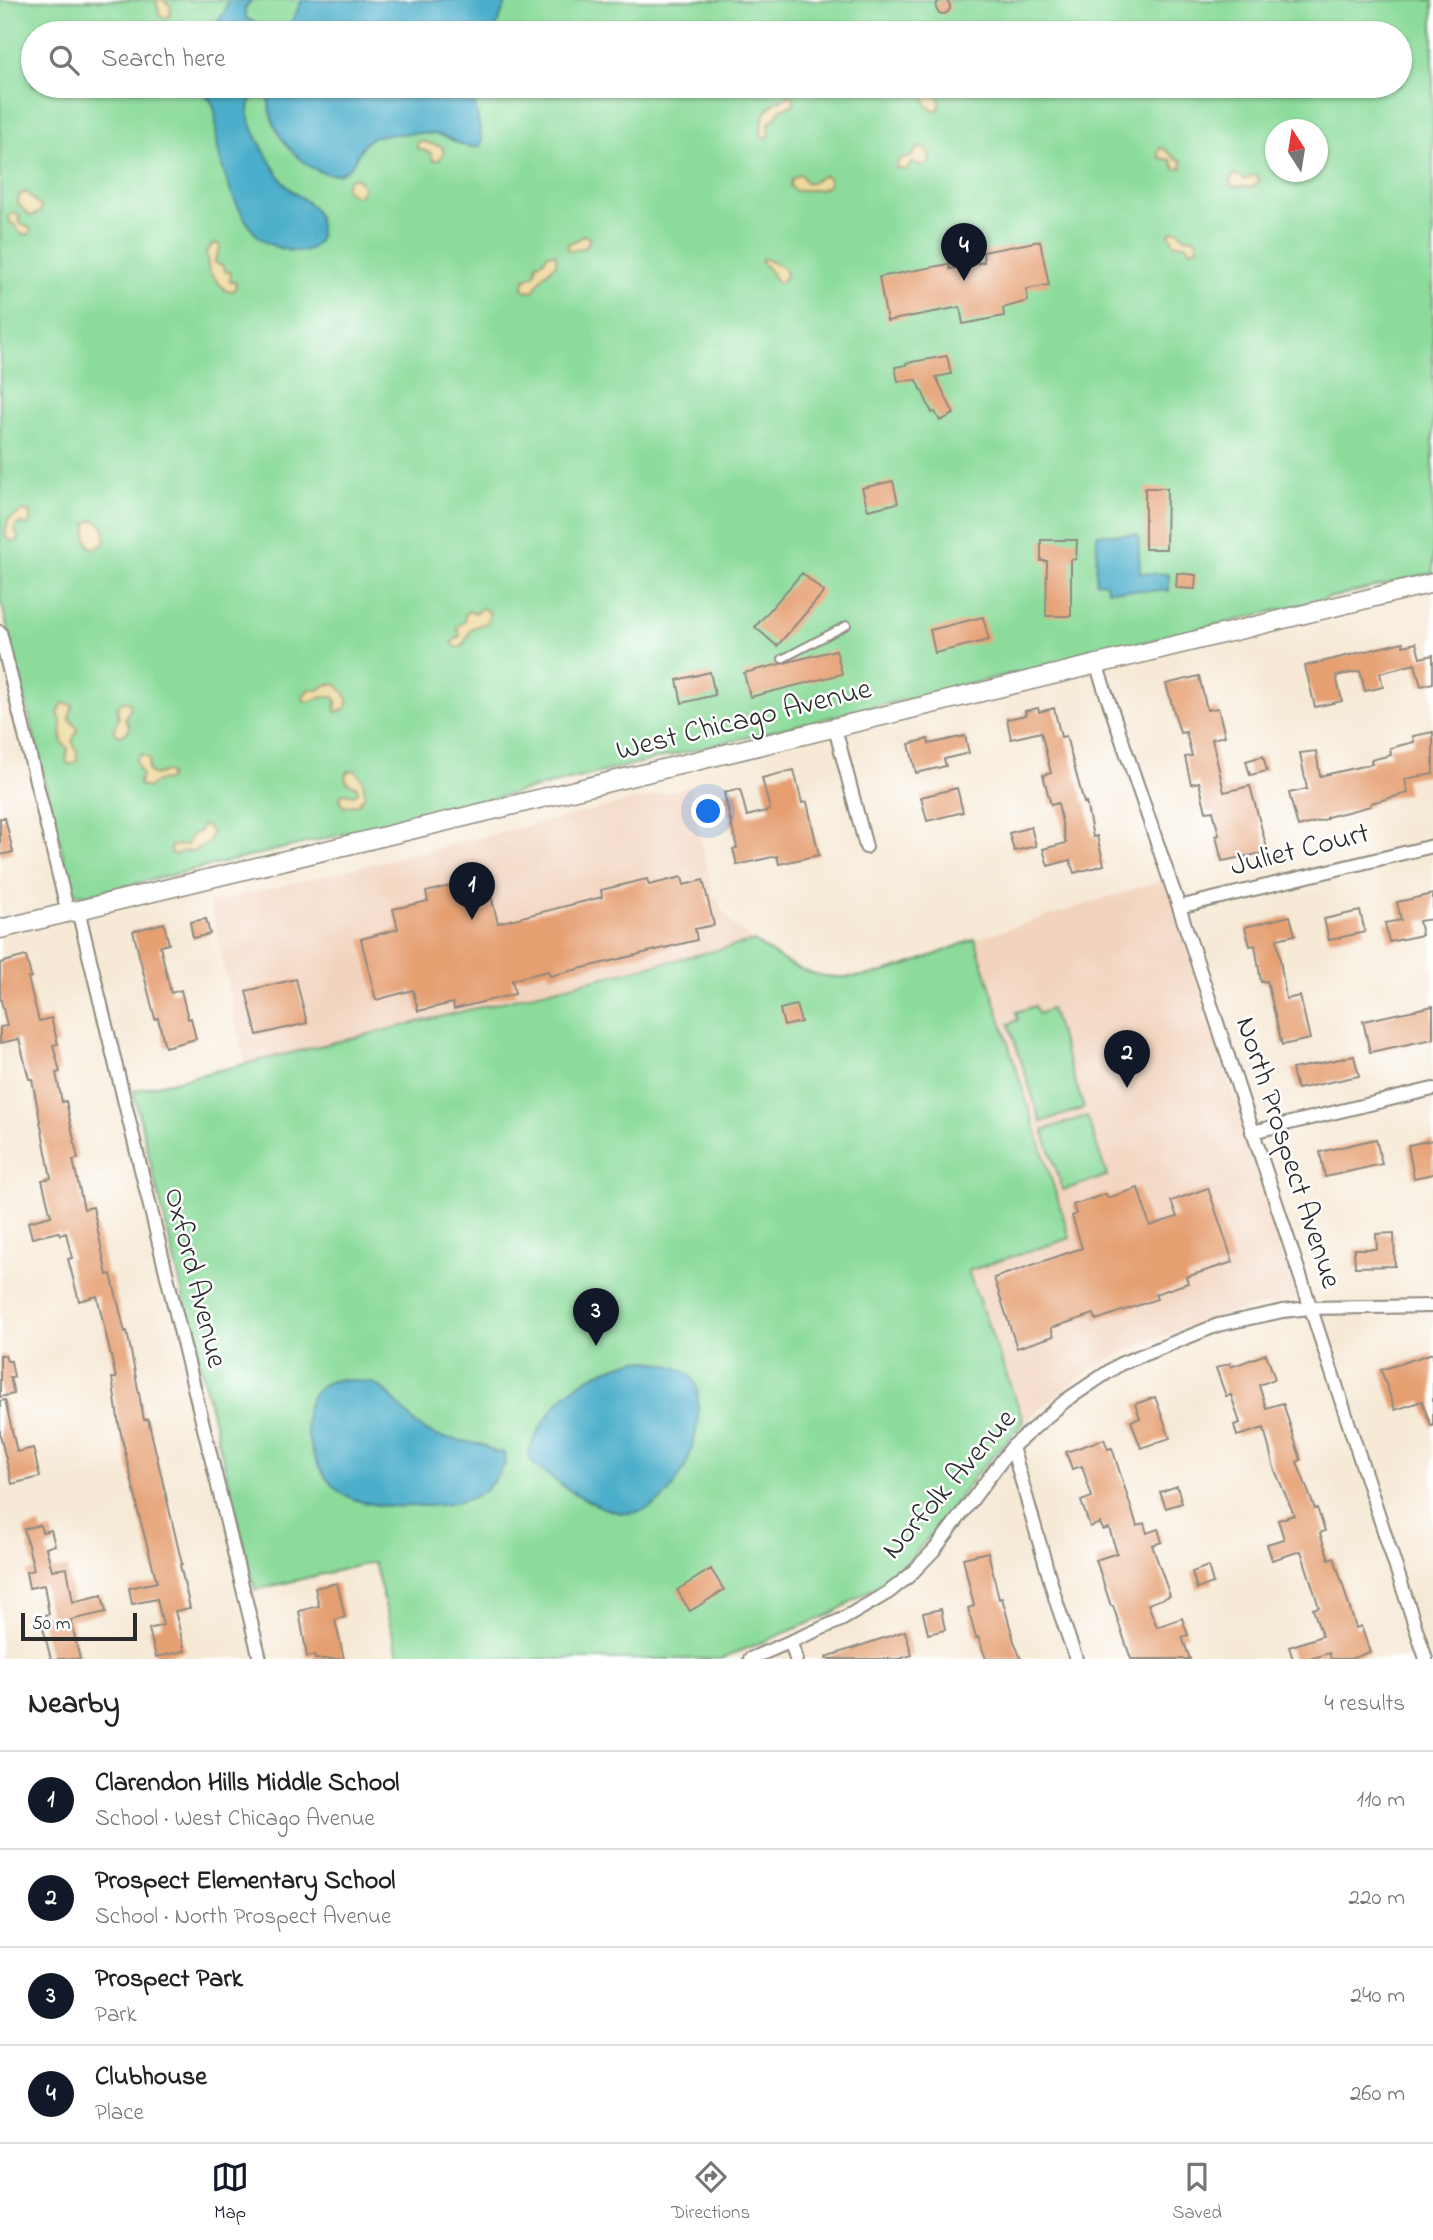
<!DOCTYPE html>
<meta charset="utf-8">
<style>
body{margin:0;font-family:"Indie Flower",sans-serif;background:#f6f6f6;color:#222}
.compass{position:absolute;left:1265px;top:119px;width:63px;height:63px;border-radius:50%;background:#fff;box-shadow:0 2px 5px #0004;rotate:348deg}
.scale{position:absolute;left:21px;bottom:18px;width:116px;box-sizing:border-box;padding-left:7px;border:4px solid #2b2b2b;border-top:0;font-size:19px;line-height:24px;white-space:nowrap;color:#2b2b2b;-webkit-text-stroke:5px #fff;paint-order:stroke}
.you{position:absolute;left:709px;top:812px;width:24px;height:24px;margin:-18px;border:5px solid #fff;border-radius:50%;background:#1a73e8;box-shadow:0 0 0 10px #1a73e833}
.badge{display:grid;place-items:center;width:46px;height:46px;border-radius:50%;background:#111827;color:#fff;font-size:23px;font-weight:700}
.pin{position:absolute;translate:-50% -58px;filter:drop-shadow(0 2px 4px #0008)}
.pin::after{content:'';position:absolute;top:37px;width:24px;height:21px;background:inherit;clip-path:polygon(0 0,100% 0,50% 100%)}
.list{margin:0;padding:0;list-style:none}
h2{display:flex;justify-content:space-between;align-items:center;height:91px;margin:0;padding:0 28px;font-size:30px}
h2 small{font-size:23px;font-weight:400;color:#767676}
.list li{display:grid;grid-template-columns:46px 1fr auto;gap:21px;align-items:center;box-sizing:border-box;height:98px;padding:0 28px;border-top:2px solid #e0e0e0}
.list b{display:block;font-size:26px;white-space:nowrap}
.list p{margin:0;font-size:23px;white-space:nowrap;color:#767676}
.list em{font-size:23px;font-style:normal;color:#767676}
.icon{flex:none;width:38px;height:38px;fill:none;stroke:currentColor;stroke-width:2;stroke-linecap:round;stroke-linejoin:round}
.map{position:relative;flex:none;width:1433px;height:1659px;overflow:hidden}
.search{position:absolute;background:#fff;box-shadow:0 2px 5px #0004;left:21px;right:21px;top:21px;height:77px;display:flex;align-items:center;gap:18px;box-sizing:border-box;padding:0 24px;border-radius:38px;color:#767676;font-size:26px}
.sheet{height:483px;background:#fff}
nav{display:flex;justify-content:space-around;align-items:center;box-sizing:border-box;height:98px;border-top:2px solid #e0e0e0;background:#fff;font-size:19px;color:#767676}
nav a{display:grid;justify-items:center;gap:4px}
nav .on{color:#111827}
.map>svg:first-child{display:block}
.built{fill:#f2d4be}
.green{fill:#8cdb9b;stroke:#5c8363;stroke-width:2;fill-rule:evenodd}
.sand{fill:#eeda9e;stroke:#8c8264;stroke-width:2}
.water{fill:#4baeca;stroke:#3b6c7a;stroke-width:2}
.building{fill:#e59f71}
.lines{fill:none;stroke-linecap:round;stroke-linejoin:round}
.service-casing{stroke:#908a80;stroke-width:10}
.minor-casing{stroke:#908a80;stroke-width:16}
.secondary-casing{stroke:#908a80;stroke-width:21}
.service{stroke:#fff;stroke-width:6}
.minor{stroke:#fff;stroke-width:12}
.secondary{stroke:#fff;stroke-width:18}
.labels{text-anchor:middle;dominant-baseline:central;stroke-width:5;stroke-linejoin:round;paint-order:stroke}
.street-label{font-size:30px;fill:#2b2b2b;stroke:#fff}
</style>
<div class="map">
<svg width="1433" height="1659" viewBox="0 0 1433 1659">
<rect width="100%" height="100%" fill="#fff"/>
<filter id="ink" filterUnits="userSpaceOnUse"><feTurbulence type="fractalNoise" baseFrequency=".0143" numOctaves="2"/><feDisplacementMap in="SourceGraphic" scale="14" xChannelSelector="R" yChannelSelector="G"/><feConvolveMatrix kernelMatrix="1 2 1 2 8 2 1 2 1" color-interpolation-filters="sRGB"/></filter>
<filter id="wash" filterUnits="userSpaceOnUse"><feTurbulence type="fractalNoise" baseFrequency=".00686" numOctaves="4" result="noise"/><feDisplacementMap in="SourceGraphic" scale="28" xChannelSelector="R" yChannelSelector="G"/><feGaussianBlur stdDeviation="1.57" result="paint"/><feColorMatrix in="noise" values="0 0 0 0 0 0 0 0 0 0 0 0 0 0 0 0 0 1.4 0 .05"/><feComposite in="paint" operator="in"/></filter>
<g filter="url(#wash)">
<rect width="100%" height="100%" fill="#f6e9d5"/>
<!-- built -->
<path class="built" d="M689,787L713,893L724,913L735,927L754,941L245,1065L210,903Z
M1166,879L1298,1300L1235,1312L1143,1343L1090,1369L1024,1422L967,1271L1070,1238L975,939Z"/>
<!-- green -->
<path class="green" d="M0,0H1433V573L93,894L78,895L71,889L70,883L0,597ZM33,33H1400V86H33ZM1276,130H1318V172H1276Z
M975,939L1070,1238L968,1271L1024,1422L978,1472L939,1525L907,1563L885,1581L831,1614L721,1659H399L374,1562L255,1590L133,1091L754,941C770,952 786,964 805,971C862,991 921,959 975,939Z
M1035,1006L1038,1014L1051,1009L1084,1108L1041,1122L1009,1024L1018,1020L1016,1012Z
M1087,1116L1107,1176L1063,1190L1043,1130Z"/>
<!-- sand -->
<path class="sand" d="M156,0H163L171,6L170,16L164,18L160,16Z
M913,86H928L940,100V108L935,110C922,107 928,100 922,91Z
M790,95L794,98V104L779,110L777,116L769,123L770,134L768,137L764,138L761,135C761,111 769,104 790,95Z
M421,141L443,147V154L439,160H433L431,153L417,148V142Z
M918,147C930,148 935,163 923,165C919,165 916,163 912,163L906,170L896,168L899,159L911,157Z
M1160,148L1165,149L1175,158L1182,160V168L1175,169L1171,160L1160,158L1158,154Z
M800,174L806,182L810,183L824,175L829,179V185C819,193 807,188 795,191L790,186L791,180Z
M1233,175L1240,176L1245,180L1253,175L1258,177L1259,181L1252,188L1241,186L1232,187L1230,182Z
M356,177L364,188L360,194L355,196L347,191L345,186L349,179Z
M26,192L41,207L40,212L32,216L29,215L18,204L19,195Z
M12,213L19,214L20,223L30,228L31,231L28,235L19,233L15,225L10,222L9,217Z
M1178,230L1186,238L1192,237L1197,240L1198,248L1191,250L1186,244H1175L1169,234L1172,231Z
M583,235L590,238L586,247L570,251L567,247L569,243L577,240Z
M213,244H219L220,248L214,262L223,266L226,272H231L230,282H235L236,284L234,291H226L209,272L206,252Z
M548,254H556V264L544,275L533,291L527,292L523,288L524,280L535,274L537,263L543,261Z
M763,258L783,267L786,273L785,278L779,283C773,279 772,269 761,262Z
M23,511L30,513V523L27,526L22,523L17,524L15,530L19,540L12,542L5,536L8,520Z
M92,520C105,522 106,532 105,543L96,548L90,547L86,537L87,524Z
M482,608L489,612V619L486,623L472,628L462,647H455L452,642L460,636L457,627L465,621V615L469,611L475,613Z
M335,684C343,689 351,699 345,709L336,712L335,709L337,701L332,696C322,695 314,703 304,701L303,696L309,689L319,690L325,685Z
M123,701L129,702L131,707L125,718L129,725V730L122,736L117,735L113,731L119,718L117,707Z
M63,703L73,705L69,718L78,729L72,741L77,751V761L70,765L66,761L68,749L62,742L61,721L58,712Z
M143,754L150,759L148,768L150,773L155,775L166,771L170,775L168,780L157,781L147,788L139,785V781L142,775L136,761L138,757Z
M355,770L363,780L365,795L358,804L344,807L341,804L340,796L344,793L354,795L358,792L357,787L347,782L345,777L348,771Z
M202,825L207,826L212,832L209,842L194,851L180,852L175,855L171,853V846L187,845L192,834L199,832Z"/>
<!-- water -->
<path class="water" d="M228,0H252L245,8L246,18L270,30L271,33H208L225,11Z
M302,0H507L494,33H286Z
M195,86H255C253,95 247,108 249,117C251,130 278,178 288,187C303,202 321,204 320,232C319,262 276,251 260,238C254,233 248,224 244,217C230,194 221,169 217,142C215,131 218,115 213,105C210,98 200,91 195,86Z
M268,86H473V95L482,141L480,146C463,150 455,139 439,135C425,132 411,133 396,134C388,135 377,134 370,139C357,146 358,165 343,172C318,183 286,149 276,128C269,115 268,100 268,86Z
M1097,534L1138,535L1140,573L1169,574V591L1107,590L1106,583L1096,582Z
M638,1360C654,1362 682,1364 693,1379C698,1386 698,1396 698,1405C700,1444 676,1511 629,1513C610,1514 591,1502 574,1493C567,1489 534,1466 531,1461C530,1458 530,1454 529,1451C553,1397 579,1374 638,1360Z
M343,1379L373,1383L386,1391L417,1425L436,1436L483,1445L495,1452L504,1453L505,1465C497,1472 494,1483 485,1490C466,1504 442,1506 419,1506C395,1507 360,1507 340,1492C307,1468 283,1384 343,1379Z"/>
<g id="blocks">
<!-- building -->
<path class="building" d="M936 7a7 7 0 1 1 14 0a7 7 0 1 1-14 0Z
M1040,241L1049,285L1026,289L1028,301L1003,308L1004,316L963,324L960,307L887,321L879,277L949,264L950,269L984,262L983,252Z
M947,356L951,374L936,377L954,414L940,421L935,412L932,413L917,380L898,381L895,367L907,365L906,363Z
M893,481L898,503L868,510L862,488Z
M1145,488H1167L1166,549H1145Z
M1041,540H1077L1076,559L1071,560V616H1046L1047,561H1041Z
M802,573L824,592L777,646L755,627Z
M1177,573L1196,575L1195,589L1176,588Z
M983,617L989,640L935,653L930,630Z
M1403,642V646L1416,643L1420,658L1433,655V683L1421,686L1415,664L1380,673L1383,687L1365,691L1360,671L1336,676L1342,701L1315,707L1305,666Z
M836,650L842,674L750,697L744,673Z
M710,672L715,695L682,703L677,680Z
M1199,676L1207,710L1218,708L1225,736L1212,739L1224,792L1250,786L1268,852L1222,861L1216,836L1219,835L1213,811L1206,812L1199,782L1191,784L1185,757L1192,756L1186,732L1180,733L1166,684Z
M1038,708L1039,712L1054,708L1061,737L1066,736L1084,803L1086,802L1093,837L1097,836L1104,865L1074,873L1070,860L1048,866L1043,849L1066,843L1058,803L1051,805L1043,775L1051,773L1041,732L1011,739L1007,719L1026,715L1025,711Z
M1433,732V774L1405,779L1408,793L1371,803V806L1327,817V819L1298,827L1289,793L1307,789L1300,753L1316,751L1320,776L1372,764L1371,760L1391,755L1390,748L1414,742L1413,736Z
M965,736L969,753L944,759L946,766L916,773L909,744L928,739L929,744Z
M1263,756L1267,771L1250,775L1246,761Z
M794,770L802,803L807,802L819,855L779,864L777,856L737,865L733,849L737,848L724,793L740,789L747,816L770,810L762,778Z
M957,788L963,812L927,821L921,797Z
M0,818H5L13,852L0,855Z
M1031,827L1036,846L1014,851L1009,833Z
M486,877L498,923L602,897L601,890L647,879L649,885L682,877L684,885L703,880L714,925L695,929L697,940L550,976L548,971L512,980L515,994L454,1009L453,1003L418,1011L413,990L376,1000L361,939L398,929L393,909L428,901L426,892Z
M1433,894V919L1419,921L1422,935L1389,942L1385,923L1401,920L1397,902Z
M1360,911L1365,932L1329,940L1324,919Z
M1290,916L1295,935L1277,939L1286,999L1300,996L1310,1039L1282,1045L1267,981L1261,982L1255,945L1250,946L1245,927Z
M206,919L210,934L193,938L190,922Z
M164,923L169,944L160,946L171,993L181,990L188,1019L191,1018L196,1039L165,1047L158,1018L155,1019L133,931Z
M26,956L31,977L28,978L39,1021L51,1018L58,1044L53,1045L60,1072L56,1073L62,1102L66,1101L78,1159L73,1160L84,1209L93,1207L107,1275L111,1274L125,1332L127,1331L144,1420L148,1419L182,1564L180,1565L190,1608L175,1611L185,1651L156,1657L149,1629L163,1625L157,1599L132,1604L129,1588L157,1582L137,1508H138L119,1425L112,1378H116L97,1296L79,1301L68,1259L72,1258L66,1233L60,1235L59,1232L32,1238L28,1222L51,1216L42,1180L51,1178L32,1079H29L19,1039L0,1043V1027L7,1026L0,996V963Z
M296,979L307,1023L257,1035L246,991Z
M796,1005L801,1022L784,1026L780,1009Z
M1433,1006V1039L1370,1052L1363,1021Z
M1354,1056L1359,1076L1297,1089L1292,1069Z
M1376,1139L1382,1164L1325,1177L1320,1152Z
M1433,1140V1174L1414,1178L1408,1145Z
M1138,1188L1150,1226L1177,1217L1171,1201L1208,1188L1233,1262L1186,1277L1188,1283L1155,1294L1157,1299L1096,1320L1094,1314L1051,1328L1054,1336L1017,1348L994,1278L1082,1248L1072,1216L1076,1214L1073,1205L1106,1194L1108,1198Z
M1394,1233L1395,1266L1355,1267L1354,1249H1377L1376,1234Z
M1433,1353V1426H1431L1422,1401L1395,1410L1381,1370Z
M1266,1354L1275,1379L1259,1385L1266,1408L1283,1403L1301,1460L1297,1462L1315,1509L1317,1508L1325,1531L1320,1533L1329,1559L1334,1557L1356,1628L1361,1626L1370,1652L1350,1659H1331L1329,1653L1310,1659H1293L1289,1647L1322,1636L1313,1609L1319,1607L1301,1551L1272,1560L1267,1544L1284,1539L1278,1520L1294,1515L1274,1468L1264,1428L1237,1436L1234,1425L1240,1423L1231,1395L1226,1396L1216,1368L1230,1363L1231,1367Z
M0,1355H5L7,1361H11L14,1377H10L14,1394L0,1397Z
M1155,1397L1170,1438L1141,1448L1131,1421L1140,1418L1135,1404Z
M5,1400L17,1452L33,1448L40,1477L12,1484L0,1435V1401Z
M1104,1439L1108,1449L1112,1448L1137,1526L1144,1523L1147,1533L1158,1529L1162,1542L1152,1545L1170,1596L1148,1604L1157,1627L1182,1618L1188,1635L1182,1637L1190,1659H1131L1113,1606H1111L1096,1560L1117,1553L1109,1528L1103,1530L1100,1523L1090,1527L1081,1501L1092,1497L1082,1466L1072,1469L1066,1452Z
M1177,1486L1182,1503L1166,1508L1160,1492Z
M40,1525L42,1532L51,1530L55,1545L46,1548L52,1570L67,1568L73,1602L102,1595L106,1612L71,1620L80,1659H51L40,1616L49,1614L44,1585L29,1588L26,1572L34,1570L24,1529Z
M988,1552L999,1599L1002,1598L1014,1641L1021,1659H986L978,1637L976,1638L968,1608L974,1606L963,1558Z
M1208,1566L1213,1583L1197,1589L1192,1572Z
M711,1569L724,1590L690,1611L677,1590Z
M337,1583L345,1617L335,1620L344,1659H315L314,1655L307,1657L299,1611L319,1606L315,1588Z
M941,1609L945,1630L928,1634L923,1613Z
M905,1631L912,1655L899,1659H826V1657Z"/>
</g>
</g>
<g filter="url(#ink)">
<use href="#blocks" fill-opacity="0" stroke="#908a80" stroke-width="2"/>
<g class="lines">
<defs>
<path id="service" d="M782,659L847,625"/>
<path id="minor" d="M0,632L68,913
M1096,664L1179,907L1426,1659
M835,728L866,847
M1179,907L1433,846
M78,910L260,1659
M1252,1132L1433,1089
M1012,1447L1057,1604L1076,1659
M791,1643L796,1659
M750,1659L841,1620L889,1592L909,1576L935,1549L1012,1447L1065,1401L1120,1364L1218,1325L1283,1311L1310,1308L1433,1306"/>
<path id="secondary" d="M0,929L1433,583"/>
</defs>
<!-- service casing -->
<use href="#service" class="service-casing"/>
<!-- minor casing -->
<use href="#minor" class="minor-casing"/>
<!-- secondary casing -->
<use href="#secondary" class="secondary-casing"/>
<!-- service -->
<use href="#service" class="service"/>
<!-- minor -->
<use href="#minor" class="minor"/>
<!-- secondary -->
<use href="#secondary" class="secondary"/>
</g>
</g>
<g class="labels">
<!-- street labels -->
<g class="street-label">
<text transform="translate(744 721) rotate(-14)">West Chicago Avenue</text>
<text transform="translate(1300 851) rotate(-14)">Juliet Court</text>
<text transform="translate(1287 1153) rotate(72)">North Prospect Avenue</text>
<text transform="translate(194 1278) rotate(76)">Oxford Avenue</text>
<text transform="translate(950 1485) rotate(-49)">Norfolk Avenue</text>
</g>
</g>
</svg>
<svg class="compass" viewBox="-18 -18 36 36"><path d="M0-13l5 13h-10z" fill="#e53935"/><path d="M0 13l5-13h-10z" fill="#767676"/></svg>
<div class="scale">50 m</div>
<div class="you"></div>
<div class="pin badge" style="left:472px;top:920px">1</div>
<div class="pin badge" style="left:1127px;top:1088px">2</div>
<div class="pin badge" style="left:596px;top:1346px">3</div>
<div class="pin badge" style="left:964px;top:281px">4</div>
<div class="search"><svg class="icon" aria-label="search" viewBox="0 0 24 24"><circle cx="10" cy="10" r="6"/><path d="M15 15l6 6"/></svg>Search here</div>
</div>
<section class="sheet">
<h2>Nearby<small>4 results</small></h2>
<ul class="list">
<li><span class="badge">1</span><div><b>Clarendon Hills Middle School</b><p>School · West Chicago Avenue</p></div><em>110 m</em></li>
<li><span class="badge">2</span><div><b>Prospect Elementary School</b><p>School · North Prospect Avenue</p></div><em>220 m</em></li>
<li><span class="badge">3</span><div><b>Prospect Park</b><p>Park</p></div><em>240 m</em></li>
<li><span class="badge">4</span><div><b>Clubhouse</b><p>Place</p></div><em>260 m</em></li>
</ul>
</section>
<nav>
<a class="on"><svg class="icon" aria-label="map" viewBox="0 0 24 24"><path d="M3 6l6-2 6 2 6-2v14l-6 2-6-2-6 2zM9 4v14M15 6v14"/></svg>Map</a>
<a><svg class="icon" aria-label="directions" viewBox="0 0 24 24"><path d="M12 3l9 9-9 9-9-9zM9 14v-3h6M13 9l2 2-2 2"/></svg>Directions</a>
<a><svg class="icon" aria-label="saved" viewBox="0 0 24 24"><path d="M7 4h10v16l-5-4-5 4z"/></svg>Saved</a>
</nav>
